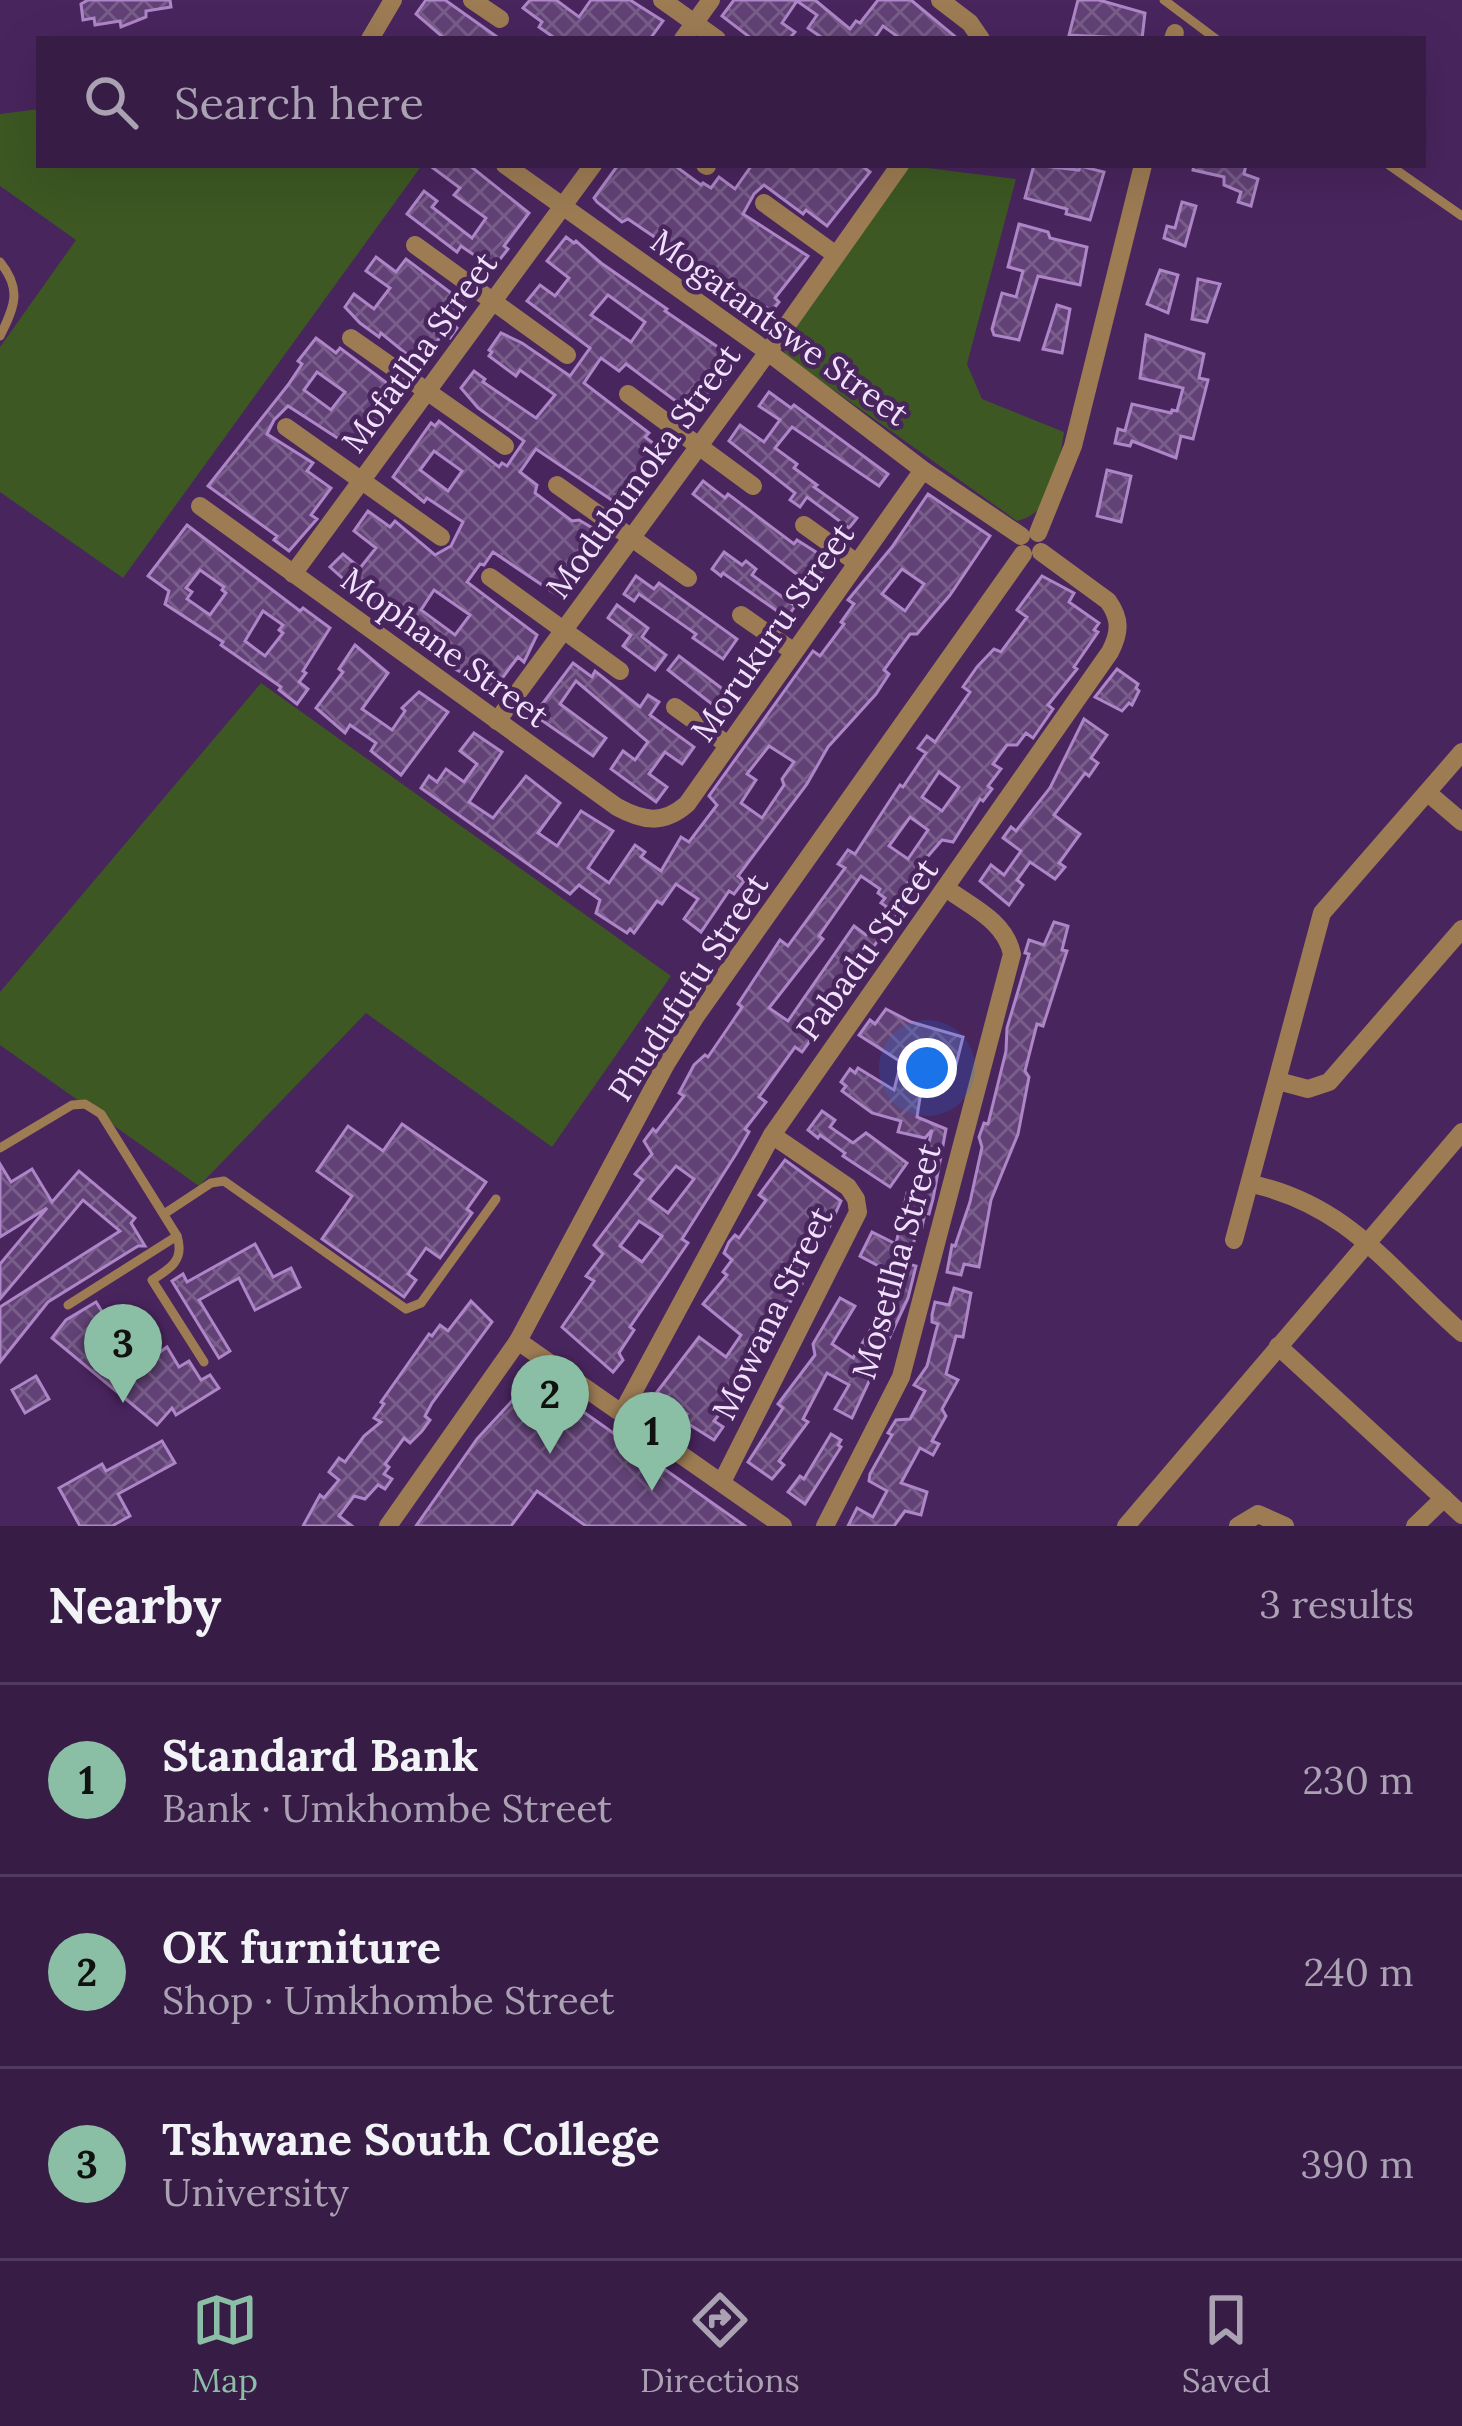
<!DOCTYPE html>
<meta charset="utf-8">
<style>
body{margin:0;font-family:Lora,serif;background:#3e254d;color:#f1f3f6}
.you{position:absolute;left:927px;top:1068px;width:42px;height:42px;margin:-30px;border:9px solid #fff;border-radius:50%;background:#1a73e8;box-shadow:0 0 0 18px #1a73e833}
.badge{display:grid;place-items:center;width:78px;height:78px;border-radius:50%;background:#8abfa5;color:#111;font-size:39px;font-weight:700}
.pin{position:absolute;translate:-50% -99px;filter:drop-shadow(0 3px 6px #0008)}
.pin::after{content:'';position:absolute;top:63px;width:42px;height:36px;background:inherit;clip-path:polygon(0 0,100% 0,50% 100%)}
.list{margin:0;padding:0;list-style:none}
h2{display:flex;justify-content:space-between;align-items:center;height:156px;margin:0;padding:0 48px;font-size:51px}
h2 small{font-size:39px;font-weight:400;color:#aaa1b3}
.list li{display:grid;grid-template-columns:78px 1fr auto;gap:36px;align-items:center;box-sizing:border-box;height:192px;padding:0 48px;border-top:3px solid #513a5f}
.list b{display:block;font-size:45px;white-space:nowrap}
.list p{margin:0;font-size:39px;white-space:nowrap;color:#aaa1b3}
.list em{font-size:39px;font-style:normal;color:#aaa1b3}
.icon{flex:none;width:66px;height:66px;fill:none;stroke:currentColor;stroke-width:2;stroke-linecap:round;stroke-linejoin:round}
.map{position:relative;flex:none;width:1462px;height:1526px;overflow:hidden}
.search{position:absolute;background:#371c46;box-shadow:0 12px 48px #0002;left:36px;right:36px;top:36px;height:132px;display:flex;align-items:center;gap:30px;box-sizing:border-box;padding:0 42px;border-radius:0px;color:#aaa1b3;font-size:45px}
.sheet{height:732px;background:#371c46}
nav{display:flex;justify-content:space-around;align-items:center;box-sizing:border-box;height:168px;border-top:3px solid #513a5f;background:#371c46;font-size:33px;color:#aaa1b3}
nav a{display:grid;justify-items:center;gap:6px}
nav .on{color:#8abfa5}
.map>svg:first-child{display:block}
</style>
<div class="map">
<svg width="1462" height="1526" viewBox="0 0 1462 1526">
<defs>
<pattern id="building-cross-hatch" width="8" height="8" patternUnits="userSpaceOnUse" patternTransform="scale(3)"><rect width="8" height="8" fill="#624276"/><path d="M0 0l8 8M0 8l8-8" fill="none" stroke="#795d8a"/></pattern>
</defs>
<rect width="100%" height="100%" fill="#49255e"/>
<g fill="#3d5823">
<polygon points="39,109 39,165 422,165 123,578 0,492 0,347 76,240 0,186 0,114"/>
<path d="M903 165 1016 179 967 364 982 399 1064 432C1058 466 1057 511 1017 521L786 356 782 346Z"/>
<polygon points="261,683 671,976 552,1147 366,1013 199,1186 0,1045 0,992"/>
</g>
<g fill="url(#building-cross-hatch)" stroke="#ae86c8" stroke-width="3" fill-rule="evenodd">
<polygon points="88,0 170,0 171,7 146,11 146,17 121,27 120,21 95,25 94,18 83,20 81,4"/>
<polygon points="426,0 445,0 500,39 445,39 416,14"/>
<polygon points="530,0 556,0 579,17 591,0 630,0 663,21 650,39 556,39 539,27 542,22 523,8"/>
<polygon points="734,0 815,0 850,29 856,21 860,23 878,0 911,0 958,39 901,39 883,26 874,39 824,39 808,28 817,15 797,1 782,23 795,32 789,39 752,39 722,16"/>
<polygon points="1078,0 1099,0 1145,13 1142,39 1069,35"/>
<polygon points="429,165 469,165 529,213 504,246 508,249 493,268 461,246 457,252 407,214 424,191 437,201 432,207 472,238 486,218 454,195 460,188"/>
<polygon points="618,165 674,165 701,185 703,183 711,188 719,177 735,189 752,165 861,165 870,172 827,226 806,210 803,214 764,185 754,194 743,214 808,256 775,298 779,302 771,312 767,308 760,318 749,310 752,306 719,281 717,284 700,271 691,274 678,264 682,258 653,236 628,219 622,222 597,202 594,198"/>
<polygon points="1034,165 1079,170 1080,166 1104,172 1090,220 1066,214 1067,209 1025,198"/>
<polygon points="1194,165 1246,165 1244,174 1258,179 1251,206 1238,202 1241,192 1224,185 1224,177 1193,170"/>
<polygon points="1182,202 1196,206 1185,246 1164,238 1167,226 1175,228"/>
<polygon points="1019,224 1048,232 1050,238 1087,247 1080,285 1038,276 1019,340 994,335 992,329 1002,293 1016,297 1023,271 1008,267"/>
<path d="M566 237 574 243 576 241 601 263 667 309 665 311 734 358 730 362 734 365 722 385 715 384 693 414 626 364 619 371 601 358 584 383 649 433 645 437 669 455 625 509 536 449 520 472 537 485 535 493 572 521 579 520 606 536 560 597 493 552 484 565 480 564 467 582 537 635 524 662 518 657 494 689 455 669 460 663 357 591 330 567 343 554 360 568 376 548 354 531 368 511 390 527 395 521 435 555 451 546 463 522 427 498 424 502 393 477 431 423 435 426 439 421 499 467 502 463 507 466 524 441 478 408 461 388 474 371 485 379 483 382 536 418 555 395 520 370 516 376 489 356 492 352 489 350 501 333 522 343 570 376 590 348 527 301 540 285 555 296 569 278 547 261ZM608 295 645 322 631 342 591 315ZM434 451 462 471 448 491 420 470ZM434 590 470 615 455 635 421 610Z"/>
<polygon points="376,257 396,272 406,259 463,302 452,324 457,328 450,338 443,333 420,365 381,333 379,337 360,323 345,307 354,294 374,309 390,288 366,271"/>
<polygon points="1160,270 1178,275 1168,313 1147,304"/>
<polygon points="1198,279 1220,284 1207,322 1192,319"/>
<polygon points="1057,305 1070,309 1062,353 1043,349"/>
<polygon points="1146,335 1204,354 1199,378 1208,380 1193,439 1181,436 1176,458 1132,441 1130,446 1115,443 1118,429 1125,431 1132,404 1171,413 1172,410 1177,411 1183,388 1140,378"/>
<path d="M316 338 336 353 340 348 399 392 388 408 392 411 384 422 378 418 356 450 288 406 274 420 267 434 313 463 307 471 331 488 311 515 317 519 289 551 274 540 277 536 208 486 288 385 302 364 298 361ZM317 372 345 392 331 410 304 390Z"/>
<polygon points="769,392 791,408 794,405 888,474 879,486 792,427 775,448 797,464 794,468 817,485 814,487 857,518 849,528 807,497 800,507 790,500 795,493 729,441 740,425 764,442 780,420 759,406"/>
<polygon points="1107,470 1131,476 1121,522 1097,516"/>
<polygon points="703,481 725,498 728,494 794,544 797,540 830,561 812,586 693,494"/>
<path d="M928 494 990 536 950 595 917 634H910L884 670 889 674 876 694 828 747 807 784 738 876 744 881 734 894 729 891 701 932 684 919 698 899 676 884 662 904 657 901 634 933 630 929 627 933 596 913 600 900 579 885 570 894 421 788 429 776 437 782 446 769 464 782 477 764 460 751 474 733 502 752 469 802 493 818 526 776 560 803 538 833 557 846 581 811 613 831 588 868 609 883 635 845 645 852 641 857 661 871 681 837 689 842 717 805 709 796 813 651 820 656 844 624 841 622 854 604 848 600 892 547ZM902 569 924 584 905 611 882 594ZM769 746 794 762 782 779 784 785 762 818 741 803 756 780 747 774Z"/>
<path d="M187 525 300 611 303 608 330 628 303 671 306 673 299 682 308 689 297 704 279 690 281 687 221 645 223 642 165 604 169 591 148 576ZM200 570 224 587 222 590 226 593 210 615 187 599 192 592 186 588ZM263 611 283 625 279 630 283 633 265 656 245 641Z"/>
<polygon points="724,552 742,565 746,561 756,569 752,575 795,606 787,618 723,573 721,576 712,569"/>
<polygon points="636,576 654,589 659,583 737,639 723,659 693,638 696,634 639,594 634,601 624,594"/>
<path d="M1042 576 1074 593 1069 602 1099 623 1094 630 1098 632 1074 667 1077 669 1048 705 1053 709 1033 738 1026 733 1017 745H1007L993 764 1001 769 988 786 992 789 983 801 980 799 953 842 942 840 929 855 903 890 910 895 894 919 845 985 850 988 843 997 831 994 807 1028 813 1037 802 1052 795 1047 759 1097 766 1102 745 1129 749 1132 736 1154 682 1239 688 1243 630 1327 634 1330 619 1353 623 1360 613 1372 562 1327 594 1281 586 1276 603 1254 594 1245 643 1180 635 1174 652 1154 644 1141 653 1129 656 1132 684 1096 679 1093 694 1065 705 1055 708 1057 732 1022 742 1007 738 1004 780 940 788 946 845 868 838 864 848 850 855 854 900 785 903 787 926 753 918 748 927 736 935 742 970 692 963 687 977 667 994 649 1001 652 1027 617 1017 610ZM939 772 959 787 942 811 922 797ZM910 817 928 830 908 859 889 846ZM861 876 880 889 878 893 885 898 881 903 887 907 866 935 854 926 788 1021 769 1008 823 939 819 936ZM676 1166 694 1179 668 1213 649 1199ZM639 1221 662 1236 642 1262 620 1246Z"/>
<polygon points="617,605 648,628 642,637 666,655 655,670 623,646 631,635 608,618"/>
<polygon points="355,645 388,673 362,709 392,730 405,711 402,708 419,692 448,712 401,775 371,751 376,743 350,725 345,733 316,708 343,672 339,669"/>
<polygon points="679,656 732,696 721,711 668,670"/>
<polygon points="573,663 592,677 595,671 640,707 648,695 659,702 650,715 694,747 682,764 665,752 649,774 667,787 656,802 611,769 623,751 635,760 648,742 576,681 560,704 606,738 593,756 534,715"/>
<polygon points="1117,669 1138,684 1136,688 1139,691 1132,705 1129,703 1122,711 1095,697"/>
<polygon points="1084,719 1107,735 1091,758 1098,763 1089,776 1085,773 1054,815 1080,834 1059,863 1065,867 1055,879 1030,862 1017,880 1023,885 1009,905 980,881 991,865 1004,875 1021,851 1003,838 1011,827 1016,831 1050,788"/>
<polygon points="1054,922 1068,926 1062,950 1067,951 1043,1026 1037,1024 1025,1071 1029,1077 1018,1134 991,1200 979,1267 964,1264 961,1275 947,1272 952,1245 955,1246 970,1202 982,1147 979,1137 984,1123 988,1124 1006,1051 1007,1028 1029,954 1025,953 1029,940 1044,945"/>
<polygon points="886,1009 911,1022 963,1037 956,1065 920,1058 913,1087 921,1091 917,1117 946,1129 933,1199 929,1214 925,1213 922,1227 918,1226 908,1264 916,1266 908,1298 852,1418 835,1409 849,1385 827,1373 803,1419 808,1422 779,1461 784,1465 772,1479 748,1462 783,1408 778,1404 815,1355 813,1344 840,1298 855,1306 832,1344 853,1358 894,1292 887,1290 890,1277 885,1276 886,1270 860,1256 872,1232 896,1244 907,1193 916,1195 932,1130 925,1138 898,1132 901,1121 872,1113 842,1091 846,1086 841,1082 850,1069 855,1073 858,1068 894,1090 901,1062 859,1035 870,1020 875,1024"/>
<polygon points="822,1111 835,1120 830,1127 853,1143 866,1133 907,1163 890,1187 843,1156 845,1153 820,1135 818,1138 808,1130"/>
<polygon points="402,1124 486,1182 467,1209 472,1213 440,1258 426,1248 408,1274 416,1280 404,1297 322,1239 352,1196 317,1171 348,1126 383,1151"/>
<polygon points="785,1160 841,1201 827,1232 795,1279 802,1284 769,1334 775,1338 734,1390 740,1395 733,1405 729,1402 714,1421 723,1427 714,1440 682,1420 687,1414 657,1392 699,1337 726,1357 741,1335 703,1304 727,1275 723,1272 732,1260 724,1253 729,1242 735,1235 739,1238 766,1200 759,1195"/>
<polygon points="0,1164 11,1182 32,1169 52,1202 79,1171 135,1218 131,1223 145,1246 138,1246 48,1302 0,1362 0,1307 120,1231 83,1200 0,1299 0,1264 47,1208 0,1237"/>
<polygon points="255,1244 273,1277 291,1268 300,1287 255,1310 239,1278 199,1300 230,1351 219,1358 172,1281 183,1274 187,1282"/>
<polygon points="954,1288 971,1293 963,1337 956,1336 946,1374 958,1380 942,1409 946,1416 932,1441 939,1444 933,1455 920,1448 901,1483 927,1492 921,1515 905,1511 894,1526 848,1526 857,1508 873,1517 887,1491 869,1481 870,1474 892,1435 888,1433 896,1420 910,1419 925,1391 914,1385 927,1366 936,1331 938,1324 932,1322 932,1315 935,1302 949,1305"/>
<polygon points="471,1301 492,1322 432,1403 425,1416 430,1420 422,1431 410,1443 404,1438 385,1464 389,1467 384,1474 392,1479 385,1489 378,1485 365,1499 354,1496 339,1516 352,1526 303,1526 320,1495 324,1498 339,1480 329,1472 339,1458 345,1462 364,1436 381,1422 374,1418 384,1404 381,1402 429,1334 432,1336 440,1325 448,1331"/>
<polygon points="96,1302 108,1321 114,1317 118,1324 131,1316 143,1336 148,1332 160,1352 167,1347 179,1367 189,1361 201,1380 210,1375 219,1388 176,1415 172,1408 157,1425 52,1338 66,1320"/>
<polygon points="36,1376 49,1399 25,1413 12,1390"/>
<polygon points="534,1377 745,1526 586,1526 537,1491 511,1526 416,1526 477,1439"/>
<polygon points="831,1434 841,1440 838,1445 841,1447 805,1504 788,1492 800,1476 804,1479"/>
<polygon points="162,1441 175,1463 118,1494 130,1516 112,1526 80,1526 59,1488 102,1464 106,1471"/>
</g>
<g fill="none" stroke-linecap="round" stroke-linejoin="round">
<g stroke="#9d7c54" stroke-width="9">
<polyline points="1164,0 1216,39"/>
<polyline points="1389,165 1462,216"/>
<path d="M0 262C22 289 15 306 0 336"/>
<path d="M0 1148 72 1105 85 1104 101 1114 177 1236C185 1260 170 1269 152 1280L204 1362"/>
<polyline points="164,1214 211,1183 224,1181 406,1309 421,1303 496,1199"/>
<polyline points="68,1305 177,1236"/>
</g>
<g stroke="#9d7c54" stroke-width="18">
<polyline points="472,0 500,19"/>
<polyline points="662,0 717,39"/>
<polyline points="940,0 970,23 981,39"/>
<polyline points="370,39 393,0"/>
<polyline points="683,39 711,0"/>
<polyline points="1173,39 1175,33"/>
<polyline points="505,165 768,352 923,470 1021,536"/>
<polyline points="705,165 707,166"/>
<polyline points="764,203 836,255"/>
<polyline points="415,245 567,355"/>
<polyline points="351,338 505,446"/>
<polyline points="628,394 753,486"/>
<polyline points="286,427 441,537"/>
<polyline points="557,485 688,578"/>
<path d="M200 506 617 807C643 821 663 825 687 804L923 470"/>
<polyline points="804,525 857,563"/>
<polyline points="1038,533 1073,446 1143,165"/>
<polyline points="293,574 593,165"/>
<polyline points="490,577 620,671"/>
<polyline points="741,615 794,652"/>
<polyline points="675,707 728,745"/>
<polyline points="497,721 768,352 900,165"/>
<polyline points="1428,793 1462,822"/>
<polyline points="1278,1081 1308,1089 1329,1082 1462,929"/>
<path d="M1252 1184C1350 1206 1390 1270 1462 1333"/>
<polyline points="1234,1240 1322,913 1462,752"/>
<polyline points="518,1341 783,1526"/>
<polyline points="1278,1346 1462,1515"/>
<path d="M622 1413 772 1135 1110 652C1120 633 1121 619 1108 601L1041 552"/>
<polyline points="722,1482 858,1212 856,1199 848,1187 772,1135"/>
<polyline points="388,1526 518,1341 666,1064 696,1016 1023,554"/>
<path d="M825 1526 901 1377 1012 954C1005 921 972 907 947 889"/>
<polyline points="1126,1526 1462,1132"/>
<polyline points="1238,1526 1258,1514 1285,1526"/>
<polyline points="1415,1526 1444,1498"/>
</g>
</g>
<g text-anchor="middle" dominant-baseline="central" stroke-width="9" stroke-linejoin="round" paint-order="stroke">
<g font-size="33" fill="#f0e0fc" stroke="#49255e">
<text transform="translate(780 327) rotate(36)">Mogatantswe Street</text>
<text transform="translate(419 352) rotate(-54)">Mofatlha Street</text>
<text transform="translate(643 471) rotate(-54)">Modubunoka Street</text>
<text transform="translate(772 632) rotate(-55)">Morukuru Street</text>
<text transform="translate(445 647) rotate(36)">Mophane Street</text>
<text transform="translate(867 949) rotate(-54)">Pabadu Street</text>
<text transform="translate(688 987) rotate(-57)">Phudufufu Street</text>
<text transform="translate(896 1261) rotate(-74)">Mosetlha Street</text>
<text transform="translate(772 1313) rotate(-64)">Mowana Street</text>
</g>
</g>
</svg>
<div class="you"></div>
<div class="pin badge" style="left:652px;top:1491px">1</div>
<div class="pin badge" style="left:550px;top:1454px">2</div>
<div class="pin badge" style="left:123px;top:1403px">3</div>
<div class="search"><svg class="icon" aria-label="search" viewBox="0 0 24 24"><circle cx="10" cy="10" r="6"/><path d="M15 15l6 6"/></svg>Search here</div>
</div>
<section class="sheet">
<h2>Nearby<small>3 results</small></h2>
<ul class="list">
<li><span class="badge">1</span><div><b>Standard Bank</b><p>Bank · Umkhombe Street</p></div><em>230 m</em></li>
<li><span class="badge">2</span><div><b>OK furniture</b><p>Shop · Umkhombe Street</p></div><em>240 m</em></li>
<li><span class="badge">3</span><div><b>Tshwane South College</b><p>University</p></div><em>390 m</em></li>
</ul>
</section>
<nav>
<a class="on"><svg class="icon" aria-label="map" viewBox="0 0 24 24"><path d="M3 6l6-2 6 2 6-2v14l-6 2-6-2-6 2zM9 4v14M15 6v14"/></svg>Map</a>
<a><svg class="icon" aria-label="directions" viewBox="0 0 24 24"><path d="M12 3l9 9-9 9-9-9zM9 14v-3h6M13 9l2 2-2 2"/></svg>Directions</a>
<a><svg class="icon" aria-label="saved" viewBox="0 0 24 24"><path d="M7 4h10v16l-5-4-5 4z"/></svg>Saved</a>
</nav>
